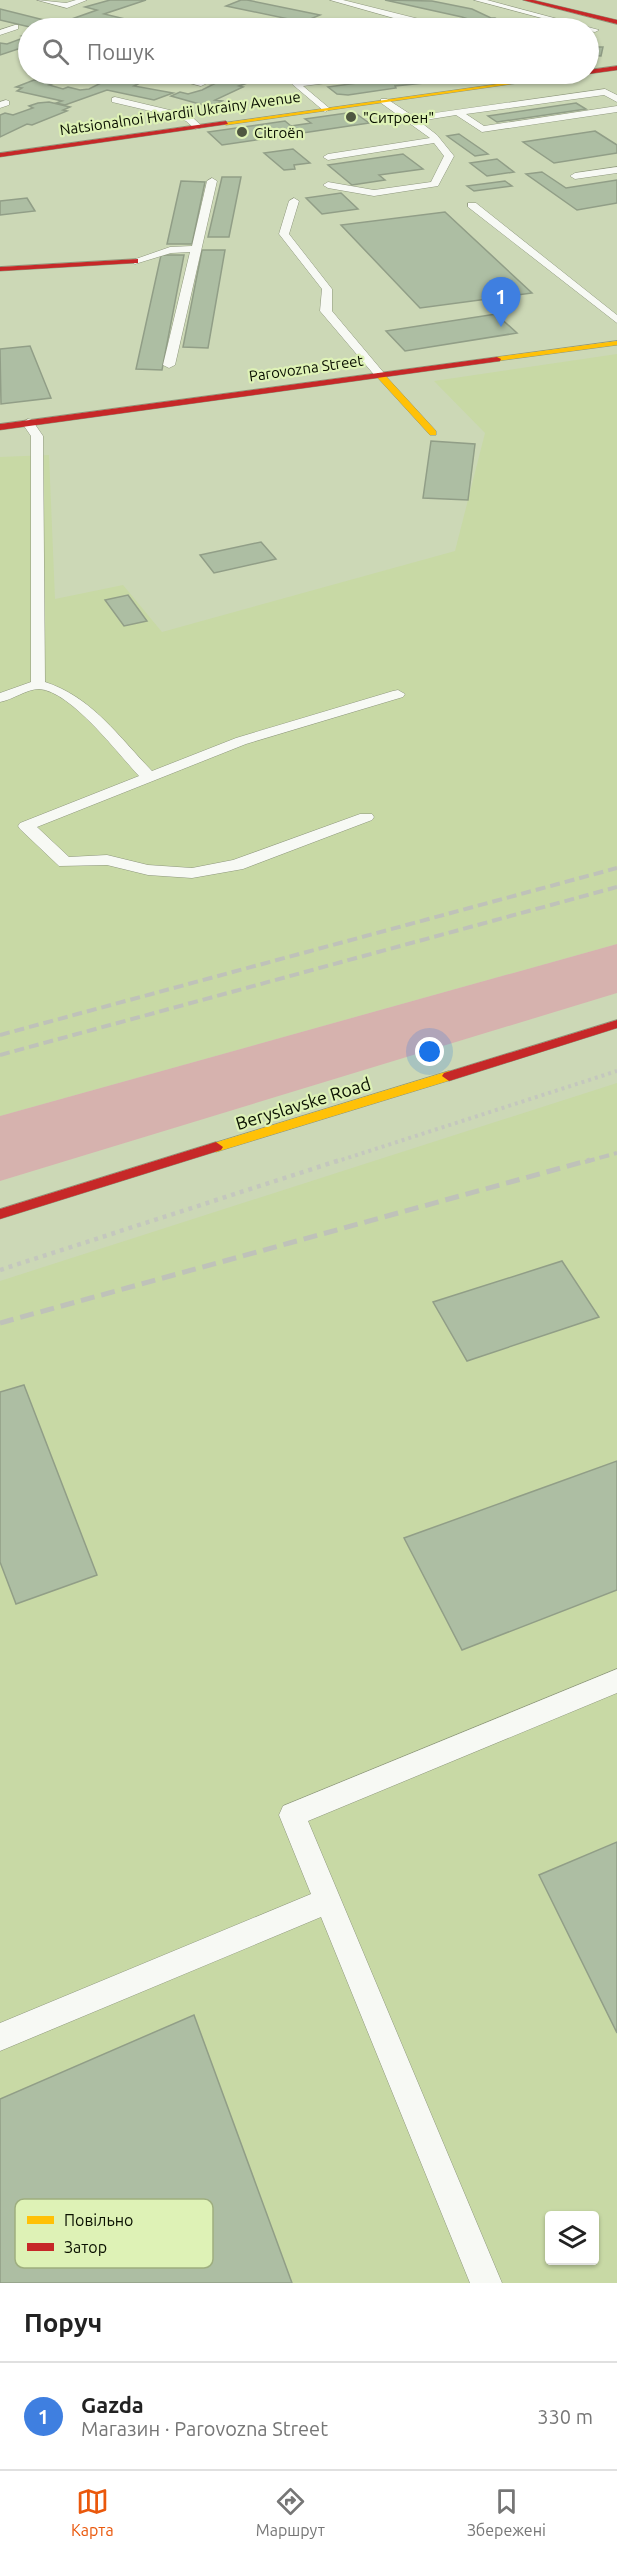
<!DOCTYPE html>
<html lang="uk">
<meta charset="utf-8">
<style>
body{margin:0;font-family:Ubuntu,sans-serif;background:#f2f2f2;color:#222}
.controls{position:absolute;right:18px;bottom:18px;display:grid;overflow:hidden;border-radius:6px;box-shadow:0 2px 4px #0004}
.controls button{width:54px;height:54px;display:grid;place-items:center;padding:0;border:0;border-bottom:2px solid #e0e0e0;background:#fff;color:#222;font:30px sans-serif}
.you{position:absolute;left:430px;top:1052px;width:21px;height:21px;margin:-15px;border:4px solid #fff;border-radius:50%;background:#1a73e8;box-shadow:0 0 0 9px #1a73e833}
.badge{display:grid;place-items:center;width:39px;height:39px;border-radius:50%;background:#ea580c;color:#fff;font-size:20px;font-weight:700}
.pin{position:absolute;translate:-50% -50px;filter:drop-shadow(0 2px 3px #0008)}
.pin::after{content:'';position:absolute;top:32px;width:21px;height:18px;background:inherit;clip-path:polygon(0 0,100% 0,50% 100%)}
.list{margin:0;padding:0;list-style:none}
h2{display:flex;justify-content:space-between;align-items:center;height:78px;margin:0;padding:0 24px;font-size:26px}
h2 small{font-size:20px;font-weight:400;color:#767676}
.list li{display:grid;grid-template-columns:39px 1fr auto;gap:18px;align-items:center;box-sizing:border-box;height:108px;padding:0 24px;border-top:2px solid #e0e0e0}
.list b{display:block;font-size:22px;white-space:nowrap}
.list p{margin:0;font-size:20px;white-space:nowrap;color:#767676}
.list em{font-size:20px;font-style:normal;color:#767676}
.icon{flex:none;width:33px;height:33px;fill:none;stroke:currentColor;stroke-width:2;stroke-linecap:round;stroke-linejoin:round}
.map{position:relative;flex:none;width:617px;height:2283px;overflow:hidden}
.search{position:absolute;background:#fff;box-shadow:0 2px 4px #0004;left:18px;right:18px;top:18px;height:66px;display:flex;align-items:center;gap:15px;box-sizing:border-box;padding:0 21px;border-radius:33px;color:#767676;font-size:22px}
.sheet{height:186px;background:#fff}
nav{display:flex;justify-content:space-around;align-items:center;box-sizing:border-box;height:84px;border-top:2px solid #e0e0e0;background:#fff;font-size:16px;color:#767676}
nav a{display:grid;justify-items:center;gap:3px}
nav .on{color:#ea580c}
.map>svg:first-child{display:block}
</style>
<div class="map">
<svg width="617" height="2283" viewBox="0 0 617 2283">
<rect width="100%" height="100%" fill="#ccd8b6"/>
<g fill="#c8d9a5" fill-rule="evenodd">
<polygon points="617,354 617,944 0,1116 0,457 49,455 55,599 123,585 162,632 455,551 485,433 434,381"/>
<path d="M617 1083V2283H0V1281ZM550 2216H594V2260H550Z"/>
</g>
<polygon fill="#d6b2ae" points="617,944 617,993 0,1181 0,1116"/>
<g fill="#adbea3" stroke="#919e87" stroke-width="1.5">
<polygon points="110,0 146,0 104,14 146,24 159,23 181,28 112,28 114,27 98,23 66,21 97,10 85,7"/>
<polygon points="241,0 247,0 320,15 303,22 226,6"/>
<polygon points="385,0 432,1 472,9 491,18 495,18 511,27 479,28 470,22 462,20 468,19 462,17"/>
<polygon points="0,9 44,20 58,22 64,20 77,23 64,28 34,28 0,20"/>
<polygon points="28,34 28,48 21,48 0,55 0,43 7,44 26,37 22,36"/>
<polygon points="588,47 603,47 601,56 588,55"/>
<polygon points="229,74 273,74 239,86 243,87 215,100 222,101 210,107 171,96 180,92 188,94 202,90 214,84 206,83 213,79 220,81 227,78 222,77"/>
<polygon points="423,74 472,74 452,79 454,80 395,86 396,88 348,95 337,94 328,87"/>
<polygon points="124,77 133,79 128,82 138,84 134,86 173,93 154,100 107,90 65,105 56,103 62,101 17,91 22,88 16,87 34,80 54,83 49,85 63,89 68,87 80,90 89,89 109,79 114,81"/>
<polygon points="49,102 70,107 63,110 67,111 32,125 27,124 0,137 0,115 5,113 13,115 33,108 29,106 38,103"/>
<polygon points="576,103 586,109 497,122 488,116"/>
<polygon points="354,112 369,123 222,145 208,132 285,121 291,126 311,123 305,119"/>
<polygon points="595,131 617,145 617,153 554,163 523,142"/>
<polygon points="459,134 488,154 475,156 447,136"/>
<polygon points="293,149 310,163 294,165 295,169 284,170 264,153"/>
<polygon points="403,154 423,169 379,175 385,180 352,185 328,165"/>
<polygon points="497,159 514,172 487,176 470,163"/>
<polygon points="542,172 566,188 617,180 617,203 577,210 526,174"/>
<polygon points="222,177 241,177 229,237 208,237"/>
<polygon points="181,181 205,182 192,244 167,244"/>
<polygon points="505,181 512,186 474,191 467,186"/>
<polygon points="341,193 358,209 322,214 306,198"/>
<polygon points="27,198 35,211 0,215 0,201"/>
<polygon points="445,212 532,293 420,308 341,225"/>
<polygon points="202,250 225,250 208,348 183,347"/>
<polygon points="161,255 184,255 162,370 136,369"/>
<polygon points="496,314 517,333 405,351 386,331"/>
<polygon points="30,346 51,398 1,404 0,349"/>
<polygon points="431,441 475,444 468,500 423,498"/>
<polygon points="261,542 276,559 214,573 200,555"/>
<polygon points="128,595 147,621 124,626 105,600"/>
<polygon points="562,1261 599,1317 467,1361 433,1302"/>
<polygon points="24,1385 97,1575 16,1604 0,1562 0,1392"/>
<polygon points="617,1461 617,1590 462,1650 404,1538"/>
<polygon points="617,1842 617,2033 539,1875"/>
<polygon points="194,2015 292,2283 0,2283 0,2099"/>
</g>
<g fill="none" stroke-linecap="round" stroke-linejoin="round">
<g stroke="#8e977d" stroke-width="1">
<g id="lane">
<polygon points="37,0 66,3 76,0 87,0 67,8"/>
<polygon points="330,0 343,0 431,22 437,28 429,28"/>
<polygon points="474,0 487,0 599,30 595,32 588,31 588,28 579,28"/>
<polygon points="82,23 106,28 79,27 79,23"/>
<polygon points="15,25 18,25 18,29 0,35 0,30"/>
<polygon points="93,74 104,74 85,83 78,81"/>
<path d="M155 74C170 72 183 79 198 80 208 80 216 73 226 74L201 86Z"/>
<polygon points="358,74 379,74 375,77 303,86 328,107 330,109 325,112 292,84 296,81"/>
<polygon points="605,89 617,95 617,102 604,95 466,114 484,126 617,106 617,112 482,132 456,115 419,121 437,135 454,156 438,186 374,196 328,188 323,185 328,182 374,190 431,182 444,156 434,143 328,160 323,157 328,154 430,138 381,103 381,99 387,99 413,116"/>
<polygon points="115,97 182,113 192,117 203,127 195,129 186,121 176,117 112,102 112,98"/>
<polygon points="6,100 9,101 9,105 0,108 0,102"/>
<polygon points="617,167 617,173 575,179 570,176 575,173"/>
<polygon points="212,178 217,181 175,365 169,368 163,365 190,252 171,253 135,264 130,261 170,247 192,246 207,181"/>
<polygon points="294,198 299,201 289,234 332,289 332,311 384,373 384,377 376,377 320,311 322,289 279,234 289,201"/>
<polygon points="468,203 476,203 617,315 617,323 468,207"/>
<path d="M28 419 32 420 43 436 45 682C92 697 119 737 152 771L236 738 393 691 398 690 405 694 403 697 246 744 37 827 69 857 107 855 148 865 192 868 233 860 360 814H372L374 817 372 820 243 869 192 878 148 875 107 865 59 866 20 829 18 826 20 823 139 776C118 754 71 691 39 689 27 689 12 700 0 702V693L31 682V436L22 423Z"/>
<polygon points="617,1669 617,1693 308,1821 502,2283 470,2283 321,1917 0,2051 0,2023 311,1894 279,1815 283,1806"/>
</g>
</g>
<g stroke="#8e977d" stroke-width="1">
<g id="slow">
<polygon points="569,74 581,74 226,125 223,123"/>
<polygon points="617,341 617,345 497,361 493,359 497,357"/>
<polygon points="377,373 383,373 436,431 436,435 430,435 377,377"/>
<polygon points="449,1071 454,1073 456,1076 454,1079 216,1152 209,1147 211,1144"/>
</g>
</g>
<g stroke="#8e977d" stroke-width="1">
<g id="jam">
<polygon points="523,0 533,0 617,20 617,24"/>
<polygon points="617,66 617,70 588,74 587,74 588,70"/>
<polygon points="226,121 228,124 0,157 0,153"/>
<polygon points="138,259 138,263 135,263 0,271 0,267"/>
<polygon points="497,357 501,359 500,361 0,430 0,424"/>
<polygon points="617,1020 617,1028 449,1081 442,1076 444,1073"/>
<polygon points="216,1142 223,1147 221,1150 0,1219 0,1209"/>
</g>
</g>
<polyline stroke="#c4c7be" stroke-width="4" stroke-dasharray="3 4" stroke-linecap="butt" points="335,1162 617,1071"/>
<polyline stroke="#c4c7be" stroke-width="4.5" stroke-dasharray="4 5" stroke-linecap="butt" points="0,1270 340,1160"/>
<use href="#lane" fill="#f7f9f4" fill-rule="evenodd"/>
<use href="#slow" fill="#ffc107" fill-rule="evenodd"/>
<use href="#jam" fill="#c62828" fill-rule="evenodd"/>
<g stroke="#bfc2b9" stroke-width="4" stroke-dasharray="10 5" stroke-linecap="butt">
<polyline points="0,1035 617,868"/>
<polyline points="0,1055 617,887"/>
<polyline points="585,1162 617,1153"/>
</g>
<polyline stroke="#bfc2b9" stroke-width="5" stroke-dasharray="14 7" stroke-linecap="butt" points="0,1323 590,1160"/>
</g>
<g fill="#4e5640" stroke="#def2b6" stroke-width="2">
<circle cx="351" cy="117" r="6"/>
<circle cx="242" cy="132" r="6"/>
</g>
<g text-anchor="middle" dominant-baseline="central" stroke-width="4.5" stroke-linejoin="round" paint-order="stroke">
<g font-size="15" fill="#0a1000" stroke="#def2b6">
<text transform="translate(180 113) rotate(-8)">Natsionalnoi Hvardii Ukrainy Avenue</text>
<text transform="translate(306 368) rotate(-8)">Parovozna Street</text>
</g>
<g font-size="15" fill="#0a1000" stroke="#def2b6" text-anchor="start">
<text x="363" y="117">"Ситроен"</text>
<text x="254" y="132">Citroën</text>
</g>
<g font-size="18" fill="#0a1000" stroke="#def2b6">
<text transform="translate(303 1103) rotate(-17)">Beryslavske Road</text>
</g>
</g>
<rect x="15" y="2199" width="198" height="69" rx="9" fill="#def2b6" stroke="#9eae7f" stroke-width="1.5"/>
<rect x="27" y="2216" width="27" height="8" fill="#ffc107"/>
<rect x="27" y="2243" width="27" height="8" fill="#c62828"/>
<g font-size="16" fill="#0a1000">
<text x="64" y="2226">Повільно</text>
<text x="64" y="2253">Затор</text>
</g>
</svg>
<div class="controls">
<button><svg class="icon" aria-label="layers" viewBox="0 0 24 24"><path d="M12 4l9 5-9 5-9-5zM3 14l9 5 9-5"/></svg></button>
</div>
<div class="you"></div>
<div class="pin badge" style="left:501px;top:327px;background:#3f7fe0">1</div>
<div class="search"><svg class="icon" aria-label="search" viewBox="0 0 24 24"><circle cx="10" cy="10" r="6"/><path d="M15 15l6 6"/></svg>Пошук</div>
</div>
<section class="sheet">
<h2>Поруч<small></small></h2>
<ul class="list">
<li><span class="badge" style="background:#3f7fe0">1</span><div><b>Gazda</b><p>Магазин · Parovozna Street</p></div><em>330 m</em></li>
</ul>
</section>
<nav>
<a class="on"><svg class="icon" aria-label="map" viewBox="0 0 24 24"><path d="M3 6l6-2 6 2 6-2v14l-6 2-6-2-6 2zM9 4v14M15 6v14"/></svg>Карта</a>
<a><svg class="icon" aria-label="directions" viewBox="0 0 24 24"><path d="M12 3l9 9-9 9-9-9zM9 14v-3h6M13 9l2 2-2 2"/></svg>Маршрут</a>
<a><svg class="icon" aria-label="saved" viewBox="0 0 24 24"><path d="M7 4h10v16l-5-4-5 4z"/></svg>Збережені</a>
</nav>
